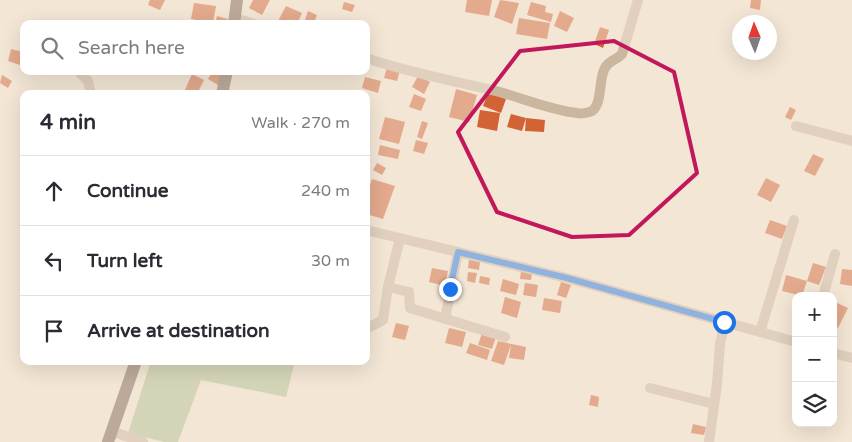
<!DOCTYPE html>
<meta charset="utf-8">
<style>
body{margin:0;font-family:"Varela Round",sans-serif;background:#f2f2f3;color:#2b2b33}
.controls{position:absolute;right:15px;bottom:15px;display:grid;overflow:hidden;border-radius:10px;box-shadow:0 5px 20px #0002}
.controls button{width:45px;height:45px;display:grid;place-items:center;padding:0;border:0;border-bottom:1px solid #e1e1e2;background:#fff;color:#2b2b33;font:25px sans-serif}
.compass{position:absolute;left:732px;top:15px;width:45px;height:45px;border-radius:50%;background:#fff;box-shadow:0 5px 20px #0002;rotate:358deg}
.stop{position:absolute;width:15px;height:15px;margin:-11px;border:4px solid #1a73e8;border-radius:50%;background:#fff}
.stop.end{background:#1a73e8;border-color:#fff;box-shadow:0 1px 5px #0008}
.list{margin:0;padding:0;list-style:none}
h2{display:flex;justify-content:space-between;align-items:center;height:65px;margin:0;padding:0 20px;font-size:21px}
h2 small{font-size:16px;font-weight:400;color:#7c7c81}
.list li{display:grid;grid-template-columns:32px 1fr auto;gap:15px;align-items:center;box-sizing:border-box;height:70px;padding:0 20px;border-top:1px solid #e1e1e2}
.list b{display:block;font-size:19px;white-space:nowrap}
.list em{font-size:16px;font-style:normal;color:#7c7c81}
.icon{flex:none;width:28px;height:28px;fill:none;stroke:currentColor;stroke-width:2;stroke-linecap:round;stroke-linejoin:round}
.map{position:relative;flex:none;width:852px;height:442px;overflow:hidden}
.search{position:absolute;background:#fff;box-shadow:0 5px 20px #0002;left:20px;top:20px;width:350px;height:55px;display:flex;align-items:center;gap:12px;box-sizing:border-box;padding:0 18px;border-radius:10px;color:#7c7c81;font-size:19px}
.panel{position:absolute;background:#fff;box-shadow:0 5px 20px #0002;left:20px;top:90px;width:350px;height:275px;border-radius:10px}
.map>svg:first-child{display:block}
</style>
<div class="map">
<svg width="852" height="442" viewBox="0 0 852 442">
<rect width="100%" height="100%" fill="#f3e6d5"/>
<polygon fill="#b0c294" points="151,361 295,361 286,397 201,380 178,442 164,442 128,433"/>
<g fill="#d16335">
<polygon points="150,0 165,0 160,10 148,5"/>
<polygon points="253,0 270,0 262,15 249,8"/>
<polygon points="467,0 492,0 489,16 465,12"/>
<polygon points="500,0 519,3 512,24 494,17"/>
<polygon points="751,0 761,0 760,10 750,8"/>
<polygon points="344,2 355,5 352,12 342,9"/>
<polygon points="531,2 546,6 545,12 553,14 551,22 527,15"/>
<polygon points="194,3 216,6 213,23 191,19"/>
<polygon points="286,6 302,13 297,24 284,24 278,21"/>
<polygon points="308,11 317,15 314,23 305,20"/>
<polygon points="560,11 574,18 567,32 554,26"/>
<polygon points="217,16 228,19 227,24 215,24"/>
<polygon points="519,18 550,23 547,39 516,34"/>
<polygon points="600,27 609,30 603,48 594,44"/>
<polygon points="11,49 23,52 20,65 8,61"/>
<polygon points="387,67 400,70 397,81 384,78"/>
<polygon points="213,71 224,77 218,85 208,79"/>
<polygon points="192,74 204,80 197,94 184,92"/>
<polygon points="2,75 12,81 8,88 0,83"/>
<polygon points="418,76 430,82 424,94 412,87"/>
<polygon points="365,77 381,81 378,93 362,88"/>
<polygon points="456,89 477,95 469,122 449,117"/>
<polygon points="488,93 506,99 501,113 483,106"/>
<polygon points="414,94 426,99 421,111 409,107"/>
<polygon points="790,107 796,110 791,120 785,117"/>
<polygon points="480,110 500,113 497,131 477,127"/>
<polygon points="511,114 526,118 522,131 507,127"/>
<polygon points="385,117 405,122 399,144 379,139"/>
<polygon points="526,118 545,120 544,132 525,131"/>
<polygon points="422,121 428,123 422,139 417,137"/>
<polygon points="416,140 428,143 424,154 413,151"/>
<polygon points="380,145 400,150 398,159 378,155"/>
<polygon points="813,154 824,159 815,176 804,171"/>
<polygon points="377,163 386,168 382,175 373,170"/>
<polygon points="766,178 780,185 771,202 757,195"/>
<polygon points="372,179 395,186 383,219 366,214 366,197"/>
<polygon points="770,220 787,226 782,239 765,233"/>
<polygon points="469,260 480,262 479,270 468,268"/>
<polygon points="813,263 826,267 819,285 807,281"/>
<polygon points="432,268 448,271 445,286 429,282"/>
<polygon points="842,269 852,270 852,286 840,284"/>
<polygon points="521,270 532,272 531,280 520,279"/>
<polygon points="468,272 477,273 475,283 467,281"/>
<polygon points="786,275 807,281 802,296 782,291"/>
<polygon points="480,276 490,278 489,285 479,283"/>
<polygon points="503,279 519,284 516,295 500,291"/>
<polygon points="561,282 571,285 566,298 557,295"/>
<polygon points="525,283 538,285 536,297 523,295"/>
<polygon points="505,297 521,302 517,318 501,313"/>
<polygon points="544,298 562,301 560,313 542,310"/>
<polygon points="833,301 848,308 838,328 833,325"/>
<polygon points="396,323 409,326 405,340 392,337"/>
<polygon points="449,328 466,332 462,347 445,343"/>
<polygon points="482,333 496,337 492,349 478,345"/>
<polygon points="498,341 526,347 524,360 509,358 511,345 504,365 491,361"/>
<polygon points="470,343 490,350 487,360 466,353"/>
<polygon points="591,395 599,397 598,407 589,405"/>
<polygon points="693,424 706,427 704,435 691,433"/>
</g>
<g fill="none" stroke-linecap="round" stroke-linejoin="round">
<g stroke="#cbb6a0" stroke-width="10">
<polyline points="235,18 254,24"/>
<path d="M366 58C410 73 455 81 500 92 525 99 551 110 577 113 581 114 588 113 592 111 603 103 598 79 605 68 609 60 617 60 622 54L638 0"/>
<polyline points="78,71 88,81 91,94"/>
<polyline points="796,126 852,141"/>
<polyline points="366,230 567,278 796,342"/>
<polyline points="400,238 388,287 409,292 410,308 505,337"/>
<polyline points="823,296 835,254"/>
<polyline points="445,319 458,252"/>
<polyline points="366,329 383,320 388,287"/>
<polyline points="760,332 794,220"/>
<polyline points="833,353 852,358"/>
<polyline points="650,388 714,404"/>
<polyline points="111,431 143,442"/>
<polyline points="709,442 717,384 720,344 725,322"/>
</g>
<g stroke="#786253" stroke-width="12">
<polyline points="234,24 237,0"/>
<polyline points="222,94 227,71"/>
<polyline points="108,442 136,361"/>
</g>
</g>
<g fill="none" stroke-linecap="round" stroke-linejoin="round">
<polyline stroke="#1a73e8" stroke-width="6" points="450,289 458,252 567,278 724,322"/>
</g>
<path d="M0 0H852V442H0ZM614 41 674 72 697 173 629 235 572 237 497 212 458 132 520 51Z" fill="#f3e6d5" fill-opacity=".55" fill-rule="evenodd"/>
<path fill="none" stroke="#c2185b" stroke-width="4" stroke-linejoin="round" d="M614 41 674 72 697 173 629 235 572 237 497 212 458 132 520 51Z"/>
</svg>
<div class="controls">
<button>+</button>
<button>−</button>
<button><svg class="icon" aria-label="layers" viewBox="0 0 24 24"><path d="M12 4l9 5-9 5-9-5zM3 14l9 5 9-5"/></svg></button>
</div>
<svg class="compass" viewBox="-18 -18 36 36"><path d="M0-13l5 13h-10z" fill="#e53935"/><path d="M0 13l5-13h-10z" fill="#7c7c81"/></svg>
<div class="stop" style="left:724px;top:322px"></div>
<div class="stop end" style="left:450px;top:289px"></div>
<div class="search"><svg class="icon" aria-label="search" viewBox="0 0 24 24"><circle cx="10" cy="10" r="6"/><path d="M15 15l6 6"/></svg>Search here</div>
<section class="panel">
<h2>4 min<small>Walk · 270 m</small></h2>
<ul class="list">
<li><svg class="icon" aria-label="ahead" viewBox="0 0 24 24"><path d="M12 20V5M6 11l6-6 6 6"/></svg><div><b>Continue</b></div><em>240 m</em></li>
<li><svg class="icon" aria-label="left" viewBox="0 0 24 24"><path d="M17 20v-9H6M10 6l-5 5 5 5"/></svg><div><b>Turn left</b></div><em>30 m</em></li>
<li><svg class="icon" aria-label="arrive" viewBox="0 0 24 24"><path d="M6 21V4h12l-3 4 3 4H6"/></svg><div><b>Arrive at destination</b></div></li>
</ul>
</section>
</div>
